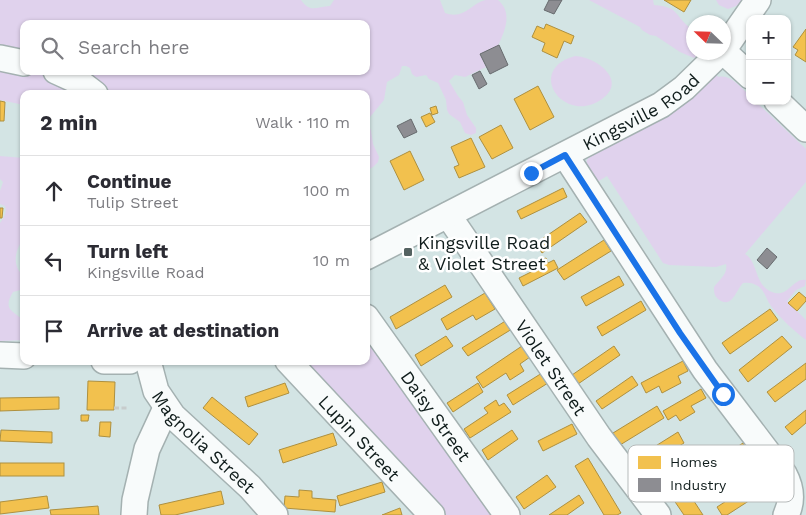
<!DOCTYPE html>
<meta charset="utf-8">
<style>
body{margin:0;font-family:"Work Sans",sans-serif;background:#f7f7f7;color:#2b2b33}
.controls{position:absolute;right:15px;top:15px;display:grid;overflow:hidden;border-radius:10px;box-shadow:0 1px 4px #0004}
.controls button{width:45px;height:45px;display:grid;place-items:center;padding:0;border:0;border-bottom:1px solid #e1e1e2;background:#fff;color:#2b2b33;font:25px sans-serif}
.compass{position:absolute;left:686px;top:15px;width:45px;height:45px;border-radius:50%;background:#fff;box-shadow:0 1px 4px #0004;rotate:293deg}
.stop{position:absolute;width:15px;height:15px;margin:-11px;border:4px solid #1a73e8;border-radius:50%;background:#fff}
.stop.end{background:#1a73e8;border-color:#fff;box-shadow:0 1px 5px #0008}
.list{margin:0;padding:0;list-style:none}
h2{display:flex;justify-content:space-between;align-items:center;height:65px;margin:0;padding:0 20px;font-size:21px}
h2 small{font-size:16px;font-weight:400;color:#7c7c81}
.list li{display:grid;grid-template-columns:32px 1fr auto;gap:15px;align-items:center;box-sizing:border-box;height:70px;padding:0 20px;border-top:1px solid #e1e1e2}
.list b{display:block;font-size:19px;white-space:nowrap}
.list p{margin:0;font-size:16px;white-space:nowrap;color:#7c7c81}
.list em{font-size:16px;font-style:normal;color:#7c7c81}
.icon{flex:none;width:28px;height:28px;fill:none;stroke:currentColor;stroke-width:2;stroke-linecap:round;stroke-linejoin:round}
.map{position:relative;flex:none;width:806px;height:515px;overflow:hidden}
.search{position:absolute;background:#fff;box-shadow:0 1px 4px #0004;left:20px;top:20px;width:350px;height:55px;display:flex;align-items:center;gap:12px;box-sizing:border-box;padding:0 18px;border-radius:10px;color:#7c7c81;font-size:19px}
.panel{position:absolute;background:#fff;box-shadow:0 1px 4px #0004;left:20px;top:90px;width:350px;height:275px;border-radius:10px}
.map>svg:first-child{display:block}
</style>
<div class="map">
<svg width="806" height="515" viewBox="0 0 806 515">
<rect width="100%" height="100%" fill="#d3e4e4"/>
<g fill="#e0d2ed" fill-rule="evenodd">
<path d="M0 0H301C310 13 316 7 330 6L334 0H440L445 13C465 20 471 3 486 0 489 0 494 0 498 0 513 13 505 30 498 46L480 54 486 67 465 77 455 75 449 81 458 96 463 102 467 115 476 128V133L471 135 465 133 460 122 449 114 447 110 446 100 438 83 429 79 426 75 416 77 412 74 410 68 406 66H402L399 75 387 82 384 100 370 117 368 122 371 131 373 144 379 157 378 162 373 167 366 171V94H24V105L0 100ZM24 24H366V71H24Z"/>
<path d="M589 0H653L654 5C681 7 674 17 693 30L694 52 699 53 694 58 680 52 656 36 650 35 642 30 640 27Z"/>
<polygon points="716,0 743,0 736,6 728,9 719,5"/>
<path d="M575 56C597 57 628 81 602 99 565 126 524 70 575 56Z"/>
<path d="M716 74 718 77C731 74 741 88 750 96V101H755L806 149V182L745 254C759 262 754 288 775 293 789 296 794 277 806 280L805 286 796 290 787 301 806 320V340C793 330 781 319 771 306 766 299 765 291 758 286 753 283 749 282 743 283 736 290 732 310 718 299 714 295 714 292 714 287 720 279 728 274 726 264L716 267 669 265 663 263 607 176 594 184C590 175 581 164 590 156L666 115Z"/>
<path d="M0 156 24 158V238C15 249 11 266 24 276V289L13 292C0 313 19 311 24 323 25 327 24 335 24 340L0 341V223C4 218 7 213 5 206L0 204V191L3 182 0 179Z"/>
<polygon points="366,333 496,515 442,515 297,361 366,361"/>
</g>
<g fill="#f2c14e" stroke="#ae903f">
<polygon points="664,0 691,0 684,12"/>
<polygon points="546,24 574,36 571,44 564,41 557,58 542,51 545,43 532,37 537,26 544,29"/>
<polygon points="806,29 806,62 795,55 798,50 793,47"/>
<polygon points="538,86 554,117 530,130 514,99"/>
<polygon points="0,101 5,102 4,121 0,121"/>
<polygon points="436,106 438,113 432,115 430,108"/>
<polygon points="430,113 435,122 426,127 421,117"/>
<polygon points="501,125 513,148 492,159 479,137"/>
<polygon points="471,138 485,167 459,178 454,167 459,165 451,147"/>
<polygon points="410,151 424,180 404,190 390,161"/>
<polygon points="563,188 567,197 521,219 517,211"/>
<polygon points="0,208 3,208 2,218 0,218"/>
<polygon points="580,213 587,222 542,253 536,243"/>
<polygon points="604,240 611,251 564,280 557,270"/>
<polygon points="546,258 548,263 554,260 558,268 523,286 519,278 541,267 538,261"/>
<polygon points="619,276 624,285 586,306 581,297"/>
<polygon points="445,285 452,297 396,329 390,317"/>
<polygon points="799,292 806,298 806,301 797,311 788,303"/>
<polygon points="485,293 495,309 476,320 473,315 447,330 441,319"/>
<polygon points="641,301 646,310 602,336 597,327"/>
<polygon points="770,309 778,320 730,354 722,343"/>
<polygon points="507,320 512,329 468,356 462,348"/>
<polygon points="446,336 453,346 421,366 415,355"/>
<polygon points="782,336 792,347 748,382 739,370"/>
<polygon points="522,346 530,357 520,364 524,371 510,380 506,373 483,388 476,377"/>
<polygon points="614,346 620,355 578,384 572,375"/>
<polygon points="683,361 688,371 678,376 681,383 662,393 659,386 646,393 641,383"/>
<polygon points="806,363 806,379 775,402 767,392"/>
<polygon points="542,373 548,383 513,405 507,395"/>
<polygon points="632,376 638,385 602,409 596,401"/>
<polygon points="88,381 115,382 114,410 87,410"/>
<polygon points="285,383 289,393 248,407 245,397"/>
<polygon points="478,383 483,392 453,412 447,403"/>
<polygon points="701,389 706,398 691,406 695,412 680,421 676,415 668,420 663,411"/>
<polygon points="59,397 59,409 0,411 0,398"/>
<polygon points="212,397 258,434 249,445 203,408"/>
<polygon points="496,400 499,406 504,403 511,412 470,438 464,429 488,413 484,408"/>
<polygon points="657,406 664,418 620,445 613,433"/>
<polygon points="806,410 806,423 792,435 785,427"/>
<polygon points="81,415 89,415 88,421 81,421"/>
<polygon points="100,422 111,422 110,437 99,436"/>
<polygon points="572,424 577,434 543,451 538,441"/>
<polygon points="1,430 52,432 52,443 0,441"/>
<polygon points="512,430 518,439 488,460 482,450"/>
<polygon points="678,432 684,443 636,473 630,462"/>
<polygon points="333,433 337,445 283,463 279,450"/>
<polygon points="743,443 750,454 703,485 696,474"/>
<polygon points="588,458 621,513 617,515 604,515 575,466"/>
<rect x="0" y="463" width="64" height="13"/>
<polygon points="768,474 775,484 727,515 722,515 717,507"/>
<polygon points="547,475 556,487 524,509 516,497"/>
<polygon points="679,478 703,515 684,515 665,487"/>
<polygon points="382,482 385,492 340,506 337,496"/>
<polygon points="299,490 312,491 312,498 336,500 335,512 284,508 285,496 299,497"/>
<polygon points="221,491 224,504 175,515 161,515 159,505"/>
<polygon points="579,495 584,503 567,515 549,515"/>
<polygon points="47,496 49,508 0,514 0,502"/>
<polygon points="98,506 99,515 51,515 50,510"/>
<polygon points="400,508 402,515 382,515"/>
</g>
<g fill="#8d8d92" stroke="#676b6e">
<polygon points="549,0 562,0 554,14 544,10"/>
<polygon points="499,45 508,65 490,74 480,54"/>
<polygon points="480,71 487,84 479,89 472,75"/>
<polygon points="411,119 417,132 404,138 397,126"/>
<polygon points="767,248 777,257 767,269 757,260"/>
</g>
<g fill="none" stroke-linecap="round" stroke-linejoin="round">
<g stroke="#a4b1b1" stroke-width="28">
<g id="minor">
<polyline points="724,49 758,0"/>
<polyline points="724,52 750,76"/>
<polyline points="0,58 24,63"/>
<polyline points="56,71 78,81 95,94"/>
<polyline points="777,101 806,129"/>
<path d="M565 155 705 370 784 474C791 487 793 501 786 515"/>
<path id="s1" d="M448 215 599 437 658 515"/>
<path id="s2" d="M366 257 661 105 684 88 721 52"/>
<path id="s3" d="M366 317 507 515"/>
<polyline points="0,355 24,356"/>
<polyline points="104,361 130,361"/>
<path id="s4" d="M148 361 156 391 173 416 250 487 275 515"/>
<path id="s5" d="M288 361 432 515"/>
<polyline points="134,515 135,500 147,449 166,408"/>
</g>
</g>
<polyline stroke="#c7cccc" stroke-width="3" stroke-dasharray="5 2.5" stroke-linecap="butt" points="114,408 127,408"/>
<use href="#minor" stroke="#f8fbfb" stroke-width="25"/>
</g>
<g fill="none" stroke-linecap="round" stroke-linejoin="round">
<polyline stroke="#1a73e8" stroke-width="6" points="531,173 565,155 680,333 723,394"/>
</g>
<rect fill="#546261" stroke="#fff" stroke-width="2" x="403" y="247" width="10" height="10" rx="2.5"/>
<g text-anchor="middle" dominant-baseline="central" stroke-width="5" stroke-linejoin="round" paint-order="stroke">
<g font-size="18" fill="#0f1c1b" stroke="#fff">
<text stroke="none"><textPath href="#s2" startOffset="311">Kingsville Road</textPath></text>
<text stroke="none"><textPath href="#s1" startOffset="184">Violet Street</textPath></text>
<text stroke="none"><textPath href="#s3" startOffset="121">Daisy Street</textPath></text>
<text stroke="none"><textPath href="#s5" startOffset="105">Lupin Street</textPath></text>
<text stroke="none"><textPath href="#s4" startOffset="101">Magnolia Street</textPath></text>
</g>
<g font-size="18" fill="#0f1c1b" stroke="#fff" text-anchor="start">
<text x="418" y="242">Kingsville Road<tspan x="418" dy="21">&amp; Violet Street</tspan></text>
</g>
</g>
<rect x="628" y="445" width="166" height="57" rx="8" fill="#fff" stroke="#b7bbbb" stroke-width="1"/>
<rect x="638" y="456" width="23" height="13" fill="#f2c14e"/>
<rect x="638" y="478" width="23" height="14" fill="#8d8d92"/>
<g font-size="14" fill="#0f1c1b">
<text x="670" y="467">Homes</text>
<text x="670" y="490">Industry</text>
</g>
</svg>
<div class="controls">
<button>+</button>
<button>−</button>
</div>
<svg class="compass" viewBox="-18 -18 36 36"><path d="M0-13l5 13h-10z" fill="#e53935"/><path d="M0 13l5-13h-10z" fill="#7c7c81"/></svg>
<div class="stop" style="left:723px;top:394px"></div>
<div class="stop end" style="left:531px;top:173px"></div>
<div class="search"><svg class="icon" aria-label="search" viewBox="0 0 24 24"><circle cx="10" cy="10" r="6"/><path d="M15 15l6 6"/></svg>Search here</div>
<section class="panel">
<h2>2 min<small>Walk · 110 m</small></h2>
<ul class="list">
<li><svg class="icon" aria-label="ahead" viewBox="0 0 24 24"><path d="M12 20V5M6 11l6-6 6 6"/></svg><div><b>Continue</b><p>Tulip Street</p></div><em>100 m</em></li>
<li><svg class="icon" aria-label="left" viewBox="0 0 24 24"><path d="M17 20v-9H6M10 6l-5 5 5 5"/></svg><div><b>Turn left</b><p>Kingsville Road</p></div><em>10 m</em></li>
<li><svg class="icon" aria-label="arrive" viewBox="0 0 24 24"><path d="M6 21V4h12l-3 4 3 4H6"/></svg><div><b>Arrive at destination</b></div></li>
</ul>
</section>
</div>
